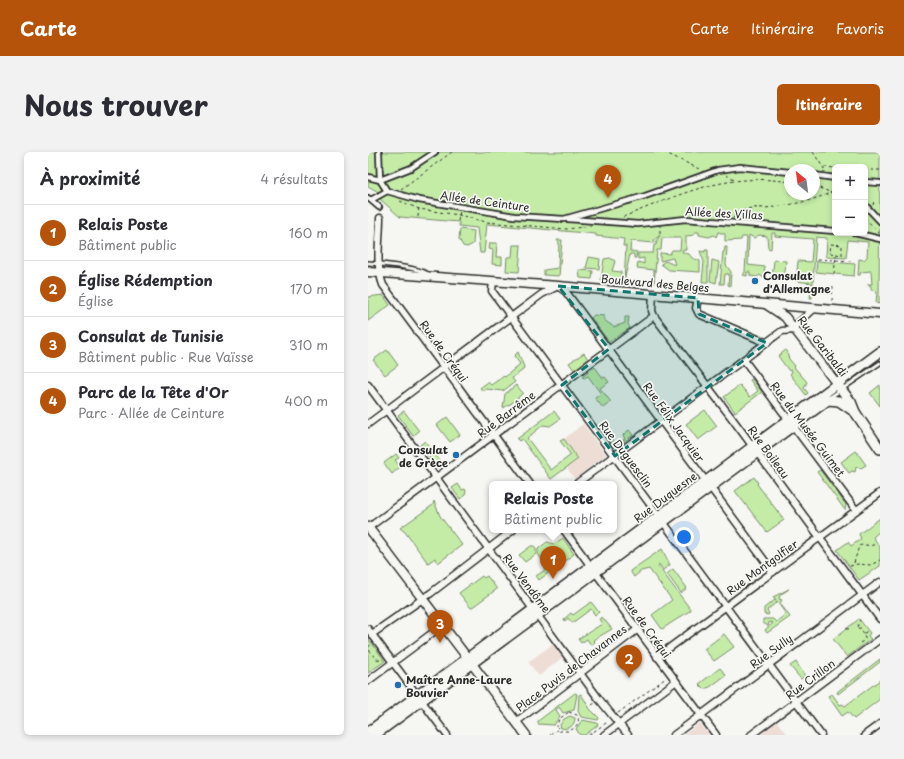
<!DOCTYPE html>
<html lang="fr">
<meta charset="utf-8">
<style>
body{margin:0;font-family:"Playpen Sans",sans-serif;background:#f2f2f3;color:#2b2b33}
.controls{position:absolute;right:12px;top:12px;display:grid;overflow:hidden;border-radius:6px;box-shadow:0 2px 6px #0003}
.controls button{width:36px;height:36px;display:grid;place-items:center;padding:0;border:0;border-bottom:1px solid #e1e1e2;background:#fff;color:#2b2b33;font:20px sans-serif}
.compass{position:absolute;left:416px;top:12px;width:36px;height:36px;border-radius:50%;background:#fff;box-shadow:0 2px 6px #0003;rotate:331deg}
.you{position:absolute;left:316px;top:385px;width:14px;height:14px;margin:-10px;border:3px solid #fff;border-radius:50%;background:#1a73e8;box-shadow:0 0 0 6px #1a73e833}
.badge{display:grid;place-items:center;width:26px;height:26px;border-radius:50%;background:#b45309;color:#fff;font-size:13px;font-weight:700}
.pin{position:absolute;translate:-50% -33px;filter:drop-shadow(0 1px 2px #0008)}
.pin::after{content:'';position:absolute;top:21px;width:14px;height:12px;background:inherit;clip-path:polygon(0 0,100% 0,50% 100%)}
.popup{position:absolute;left:121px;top:329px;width:128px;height:52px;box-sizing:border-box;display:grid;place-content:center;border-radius:6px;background:#fff;filter:drop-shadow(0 1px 3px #0005);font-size:13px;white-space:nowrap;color:#7c7c81}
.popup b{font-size:15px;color:#2b2b33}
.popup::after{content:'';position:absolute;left:50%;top:100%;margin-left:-8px;border:8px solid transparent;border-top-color:#fff}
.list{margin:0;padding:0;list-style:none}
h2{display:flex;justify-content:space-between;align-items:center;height:52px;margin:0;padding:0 16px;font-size:17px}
h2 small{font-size:13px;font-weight:400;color:#7c7c81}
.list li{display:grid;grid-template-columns:26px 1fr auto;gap:12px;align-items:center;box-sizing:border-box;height:56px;padding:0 16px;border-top:1px solid #e1e1e2}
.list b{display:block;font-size:15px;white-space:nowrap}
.list p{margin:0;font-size:13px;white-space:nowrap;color:#7c7c81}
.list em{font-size:13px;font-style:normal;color:#7c7c81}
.map{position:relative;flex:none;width:512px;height:583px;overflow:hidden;border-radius:6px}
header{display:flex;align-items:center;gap:24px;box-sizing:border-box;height:56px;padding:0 20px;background:#b45309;color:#fff}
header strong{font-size:19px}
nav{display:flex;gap:22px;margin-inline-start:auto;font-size:14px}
.intro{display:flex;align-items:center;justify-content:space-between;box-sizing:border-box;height:96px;padding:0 24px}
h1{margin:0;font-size:28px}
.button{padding:10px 18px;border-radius:6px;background:#b45309;color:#fff;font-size:14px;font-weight:700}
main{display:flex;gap:24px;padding:0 24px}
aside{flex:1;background:#fff;border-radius:6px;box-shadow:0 2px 6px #0003}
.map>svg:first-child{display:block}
</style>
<header>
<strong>Carte</strong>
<nav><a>Carte</a><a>Itinéraire</a><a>Favoris</a></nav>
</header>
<div class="intro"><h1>Nous trouver</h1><a class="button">Itinéraire</a></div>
<main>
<aside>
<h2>À proximité<small>4 résultats</small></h2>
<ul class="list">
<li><span class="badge">1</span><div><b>Relais Poste</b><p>Bâtiment public</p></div><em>160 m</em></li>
<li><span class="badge">2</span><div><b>Église Rédemption</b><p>Église</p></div><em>170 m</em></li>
<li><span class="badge">3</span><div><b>Consulat de Tunisie</b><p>Bâtiment public · Rue Vaïsse</p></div><em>310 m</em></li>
<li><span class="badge">4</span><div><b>Parc de la Tête d'Or</b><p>Parc · Allée de Ceinture</p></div><em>400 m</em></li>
</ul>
</aside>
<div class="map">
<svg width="512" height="583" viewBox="0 0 512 583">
<rect width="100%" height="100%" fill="#f6f6f2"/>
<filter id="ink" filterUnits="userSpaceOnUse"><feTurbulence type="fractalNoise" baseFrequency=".025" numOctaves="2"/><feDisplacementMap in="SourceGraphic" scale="8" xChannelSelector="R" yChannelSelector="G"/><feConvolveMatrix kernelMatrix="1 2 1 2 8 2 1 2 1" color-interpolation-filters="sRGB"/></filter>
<g filter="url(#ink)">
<g fill="#eeddd5">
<polygon points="215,272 238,303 207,327 198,315 210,307 196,287"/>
<polygon points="185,492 195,505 171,524 160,510"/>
<polygon points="409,570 420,583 392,583"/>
<polygon points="332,571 341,583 316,583"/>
</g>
<g fill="#c4eca7" stroke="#788c69" fill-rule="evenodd">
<path d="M0 0H512L511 152 508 151 509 139 503 138V134L499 132H504L503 119 493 120 492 123H490L491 107 496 108 499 105 500 90 480 88 478 106 458 105 459 86 448 85 444 146H442L444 131 428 129 430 109 443 110 445 87 407 84V81H404L403 97 400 96 399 84 391 83 386 86 381 83 380 113 397 115 395 126 392 123 389 125 382 124V120H379V124L375 123 377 120 379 85H374L373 88 357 89V82L350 80 348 85 346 83 341 85 331 83V80H327L326 83 318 84V98H314L315 101 321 102 324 106 332 109V120L301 118 293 112 297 109 307 113 305 106 292 109V101L302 102 304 98H312L313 86H294L293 98H289L286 132V118L269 116 270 110 276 112V106L270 107V101H285L286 93H288L289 88 292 83 286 88V91L263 89 262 99 269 100 268 106H266V102H262L256 130 258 94H255L256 87 228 84V82L119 72 116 101H112L109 76 91 74V70L32 65 12 47V41L0 34ZM467 15H497V81H467ZM422 18H446V42H422Z"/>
<polygon points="92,77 106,79 105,92 99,95 95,94 91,87"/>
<polygon points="189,88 194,88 191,124 176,123 176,118 190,116 191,91"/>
<polygon points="122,91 129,91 128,105 134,105 134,113 124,112 125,98 121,97"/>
<polygon points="145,93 153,93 151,120 138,119 139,105 144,105"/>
<polygon points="357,95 359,95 358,113 363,120 362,134 360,133 361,122 357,122 356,132 352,132 355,100 356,100"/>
<polygon points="337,98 340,98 340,130 334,130 336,110 332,99 337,100"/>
<polygon points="221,105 232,107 231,117 218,116"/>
<polygon points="242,106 247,109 244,119 253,120 253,125 248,129 233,128 236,107"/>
<polygon points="344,108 351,110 348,131 342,129"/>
<polygon points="406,108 418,109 416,128 404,127"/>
<polygon points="449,109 487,112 486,124 448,120"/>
<polygon points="211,118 225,119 224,127 212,126"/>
<polygon points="15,143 22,153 0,169 0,145"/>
<polygon points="226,163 236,164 236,168 246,175 257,171 257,165 261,165 260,172 262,176 241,190 223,166"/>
<polygon points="19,198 30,213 17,223 5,208"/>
<polygon points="418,198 421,207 427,214 426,215 439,230 436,236 440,241 438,243 422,222 424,220 423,218 421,219 410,204"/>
<polygon points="150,200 156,215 155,218 144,226 147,230 135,239 118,237 115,239 112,236 120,230 123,233 136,224 137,225 152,212 146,204"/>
<polygon points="216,201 220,207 206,218 201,211"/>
<polygon points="227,215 235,226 237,225 241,230 232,236 243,250 235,256 227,246 233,242 220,224 216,226 214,225"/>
<polygon points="384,227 394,240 367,260 356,245 372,233 382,245 390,239 382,228"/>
<polygon points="148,233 155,241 144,251 135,256 137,242"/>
<polygon points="512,233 512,254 502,241"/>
<polygon points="337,258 349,274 330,288 318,272"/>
<polygon points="36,259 51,279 45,284 30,263"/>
<polygon points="186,259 192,267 182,274 175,273 159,286 183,318 203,303 192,289 196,287 210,307 183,327 154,287 151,289 149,287"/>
<polygon points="79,265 92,283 82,290 69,273"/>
<polygon points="261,278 265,283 251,294 246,293 241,287 243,285 248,293 257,287 255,283"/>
<polygon points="57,289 72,309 67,313 52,293"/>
<polygon points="488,299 498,313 493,316 488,315 487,320 484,319 481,321 473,310"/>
<polygon points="28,302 31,306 27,308 32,315 24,322 16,311"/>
<polygon points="452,318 478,353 477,358 449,320"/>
<polygon points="386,325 390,331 389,332 416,368 399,380 367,339"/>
<polygon points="90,332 94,338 97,337 98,339 97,343 92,347 84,336"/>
<polygon points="66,349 72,364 94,393 70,411 67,406 60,411 37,380 32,376 65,353"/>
<polygon points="512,366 512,379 505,385 512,395 512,414 491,428 469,398 480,390 483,394 493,387 491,382"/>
<polygon points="195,386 206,402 171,428 168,424 177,418 178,414 170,402 170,397 179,390 186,392"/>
<polygon points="163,394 166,394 168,396 168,402 157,410 151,403"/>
<polygon points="294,397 302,413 295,418 291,412 290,414 323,458 294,477 284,463 304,448 281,417 273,419 266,425 262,419"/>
<polygon points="305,417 319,436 313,441 299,422"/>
<polygon points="114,424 116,426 119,424 129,437 103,456 91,441"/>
<polygon points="421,437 412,443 411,447 414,448 412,451 422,465 399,481 397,478 405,471 401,470 400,474 395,471 395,467 405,467 408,470 418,462 409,450 399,458 401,462 400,463 396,462 396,456 407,448 408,449 405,445"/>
<polygon points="223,450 231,460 227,463 223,457 204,471 200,466 197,469 196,467 203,461 205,463"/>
<polygon points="234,465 244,477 225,488 227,490 223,493 219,487 213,491 210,487 234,472 231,467"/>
<polygon points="491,467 502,481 500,484 503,487 479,505 465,487"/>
<polygon points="356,482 366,495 346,509 336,497"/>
<polygon points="0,486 17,509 0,521"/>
<polygon points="512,507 512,510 470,542 469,540"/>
<polygon points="428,510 437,524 433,527 422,514"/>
<polygon points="352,516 358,523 342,535 336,537 331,532"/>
<polygon points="512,528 512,547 486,567 480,560 474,564 460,544 464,542 472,553 474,552 477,554"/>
<polygon points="207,541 209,542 206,558 195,561 191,555 188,558 192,564 186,573 170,572 170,569"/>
<polygon points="213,542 222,557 231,566 230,568 213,565 210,559 211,543"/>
<path d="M202 564 207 566C207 573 201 578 193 576L192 573 196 567Z"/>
<polygon points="214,568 229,571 230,573 217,583 212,583 208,577"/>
</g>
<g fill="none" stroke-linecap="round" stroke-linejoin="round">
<g stroke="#2b2b2b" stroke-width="6">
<g id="service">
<path d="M0 111C13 112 53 115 61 123"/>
<polyline points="461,246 512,211"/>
</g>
</g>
<g stroke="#2b2b2b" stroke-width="8">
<g id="pedestrian">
<polyline points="11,0 12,28 43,16 67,0"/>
<polyline points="446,23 467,26"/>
<polyline points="0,25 12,28 19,39 3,48 0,46"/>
<polyline points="497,30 512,31"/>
<polyline points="19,39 51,48 146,64 196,67 277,44 350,18 372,15 422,20"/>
<polyline points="3,48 11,55"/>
<polyline points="497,53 512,69"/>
<polyline points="200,67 270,72 318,67 467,79"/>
<polyline points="487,81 512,87"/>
</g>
</g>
<g stroke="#2b2b2b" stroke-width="9">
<g id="minor">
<path d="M12 66C12 89 7 111 15 133L162 332"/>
<polyline points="125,129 124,139 453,583"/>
<polyline points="285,142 284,159 286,164 363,265 512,467"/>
<polyline points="330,146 328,156 331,162 399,191"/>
<polyline points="376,208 488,358"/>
<polyline points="0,233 231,547 260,583"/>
<polyline points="0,272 174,142 190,134 198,140 405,420"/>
<polyline points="208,332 414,179 427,178 428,173 447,156"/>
<polyline points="0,376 286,164"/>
<polyline points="196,378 348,583"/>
<polyline points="0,477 79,583"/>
<polyline points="4,482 63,441 145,378"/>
<polyline points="289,505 512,341"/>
<polyline points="0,529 75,473"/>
<polyline points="148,570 270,477"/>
<polyline points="236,583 307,530"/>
<polyline points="306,583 512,430"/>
<polyline points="383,583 512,487"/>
<polyline points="497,583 512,572"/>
</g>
</g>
<g stroke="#2b2b2b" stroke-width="11">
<g id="secondary">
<polyline points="0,120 190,134 512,162"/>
<polyline points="399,153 417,165 469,232"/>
<polyline points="0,375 158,583"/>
</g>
</g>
<g stroke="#2b2b2b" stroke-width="12">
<g id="primary">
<polyline points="469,232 483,250 487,260 512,297"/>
<polyline points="0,580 512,200"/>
<polyline points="7,583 460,248 471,249 487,260"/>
</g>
</g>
<g stroke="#2b2b2b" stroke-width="1" stroke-dasharray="3 3" stroke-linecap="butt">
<polyline points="296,0 333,18"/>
<polyline points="445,0 458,20"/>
<polyline points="456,15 467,16"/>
<polyline points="497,18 512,18"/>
<polyline points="358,23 366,27"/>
<polyline points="446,34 467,42"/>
<polyline points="33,37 84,0"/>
<polyline points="32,49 51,57 91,63 118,70 199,77 223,74"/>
<polyline points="505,53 506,49"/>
<polyline points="50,65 51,53"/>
<path d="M255 65C313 42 357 20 422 30"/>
<path d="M365 66C381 51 387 58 406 55 423 53 453 47 467 38"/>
<polyline points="497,66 512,82"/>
<polyline points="90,69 92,59"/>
<polyline points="292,81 292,74"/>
<polygon points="463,92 474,93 474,103 462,101"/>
<polyline points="450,107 484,109"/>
<polyline points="466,122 468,103"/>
<polyline points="464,149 465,133"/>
<path d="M486 411 491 394C497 391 503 396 509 391"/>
<polyline points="482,414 490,412 503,413 512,408"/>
<polyline points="489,475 492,468"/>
<polyline points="478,477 493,476 498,489"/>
<polyline points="496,481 500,479"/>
<polyline points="492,491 497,488"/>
<polyline points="0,495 4,492"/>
<polyline points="1,498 8,507 15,508"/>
<polyline points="224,553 227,551"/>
<path d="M201 560 209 563C213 570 208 576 201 579H191L189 574 191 567Z"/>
<polyline points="250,561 298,526"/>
<polyline points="182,583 189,578"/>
<polyline points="221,583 238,571 240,572"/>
</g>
<use href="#service" stroke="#f6f6f2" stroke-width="3"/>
<use href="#pedestrian" stroke="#f6f6f2" stroke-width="4.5"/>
<use href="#minor" stroke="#f6f6f2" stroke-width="6"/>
<use href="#secondary" stroke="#f6f6f2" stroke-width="8"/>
<use href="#primary" stroke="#f6f6f2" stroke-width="9"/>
</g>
</g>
<path fill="#0f766e" fill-opacity="0.2" stroke="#0f766e" stroke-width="3" stroke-dasharray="8 5" stroke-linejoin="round" d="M190 134 330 146 331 162 399 191 247 304 194 233 241 197Z"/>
<g fill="#1f6fb2" stroke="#f6f6f2" stroke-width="1.5">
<circle cx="387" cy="129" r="4"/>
<circle cx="88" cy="303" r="4"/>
<circle cx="30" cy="533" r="4"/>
</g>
<g text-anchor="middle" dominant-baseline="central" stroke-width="3.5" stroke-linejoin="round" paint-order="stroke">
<g font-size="11" fill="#2b2b2b" stroke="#f6f6f2">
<text transform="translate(117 49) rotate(8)">Allée de Ceinture</text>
<text transform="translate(356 61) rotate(3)">Allée des Villas</text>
<text transform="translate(287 131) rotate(5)">Boulevard des Belges</text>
<text transform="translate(455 194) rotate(52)">Rue Garibaldi</text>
<text transform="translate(76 199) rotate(54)">Rue de Créqui</text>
<text transform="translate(138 262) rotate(-37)">Rue Barrême</text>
<text transform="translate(306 270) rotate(54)">Rue Félix Jacquier</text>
<text transform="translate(440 277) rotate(53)">Rue du Musée Guimet</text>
<text transform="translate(401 300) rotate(54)">Rue Boileau</text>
<text transform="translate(258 302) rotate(53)">Rue Duguesclin</text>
<text transform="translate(297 345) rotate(-37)">Rue Duquesne</text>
<text transform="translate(394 415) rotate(-36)">Rue Montgolfier</text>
<text transform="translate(159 431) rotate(53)">Rue Vendôme</text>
<text transform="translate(279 475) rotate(54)">Rue de Créqui</text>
<text transform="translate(403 499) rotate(-36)">Rue Sully</text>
<text transform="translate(203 516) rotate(-37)">Place Puvis de Chavannes</text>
<text transform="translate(442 527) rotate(-37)">Rue Crillon</text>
</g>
<g font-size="11" font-weight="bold" fill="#2b2b2b" stroke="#f6f6f2" text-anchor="start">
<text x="395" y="123">Consulat<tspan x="395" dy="13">d'Allemagne</tspan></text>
<text x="80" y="297" text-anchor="end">Consulat<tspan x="80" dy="13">de Grèce</tspan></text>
<text x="38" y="527">Maître Anne-Laure<tspan x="38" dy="13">Bouvier</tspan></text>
</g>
</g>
</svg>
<div class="controls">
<button>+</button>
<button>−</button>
</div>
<svg class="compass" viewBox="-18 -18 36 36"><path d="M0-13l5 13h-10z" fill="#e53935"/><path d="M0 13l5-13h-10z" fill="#7c7c81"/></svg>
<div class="you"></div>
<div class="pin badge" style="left:185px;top:427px">1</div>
<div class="popup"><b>Relais Poste</b>Bâtiment public</div>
<div class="pin badge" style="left:261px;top:526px">2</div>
<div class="pin badge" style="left:72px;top:491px">3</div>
<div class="pin badge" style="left:240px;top:46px">4</div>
</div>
</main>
